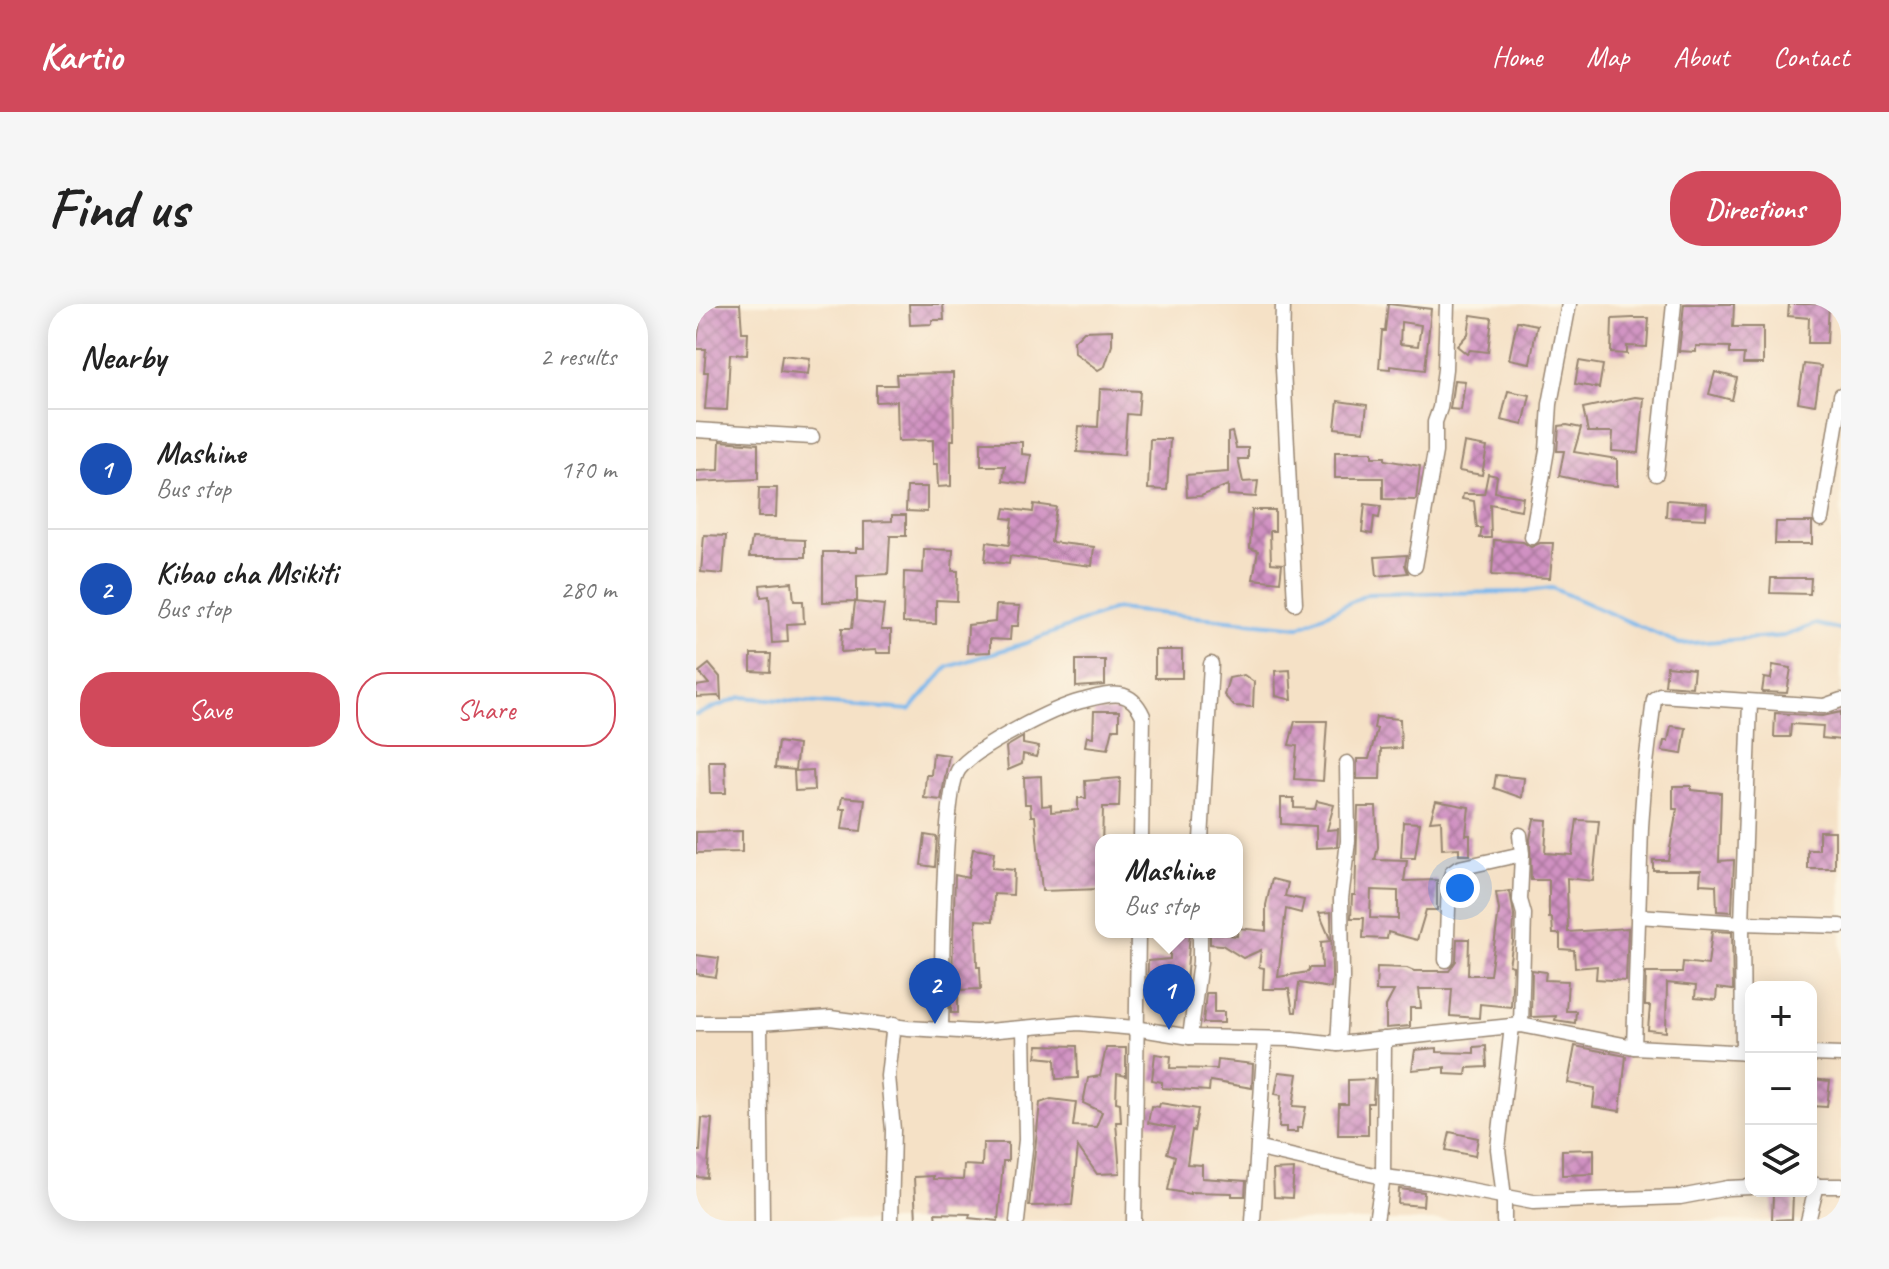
<!DOCTYPE html>
<meta charset="utf-8">
<style>
body{margin:0;font-family:Caveat,sans-serif;background:#f6f6f6;color:#222}
.controls{position:absolute;right:24px;bottom:24px;display:grid;overflow:hidden;border-radius:16px;box-shadow:0 4px 20px #0003}
.controls button{width:72px;height:72px;display:grid;place-items:center;padding:0;border:0;border-bottom:2px solid #e0e0e0;background:#fff;color:#222;font:40px sans-serif}
.you{position:absolute;left:764px;top:584px;width:28px;height:28px;margin:-20px;border:6px solid #fff;border-radius:50%;background:#1a73e8;box-shadow:0 0 0 12px #1a73e833}
.badge{display:grid;place-items:center;width:52px;height:52px;border-radius:50%;background:#d1495b;color:#fff;font-size:26px;font-weight:700}
.pin{position:absolute;translate:-50% -66px;filter:drop-shadow(0 2px 4px #0008)}
.pin::after{content:'';position:absolute;top:42px;width:28px;height:24px;background:inherit;clip-path:polygon(0 0,100% 0,50% 100%)}
.popup{position:absolute;left:399px;top:530px;width:148px;height:104px;box-sizing:border-box;display:grid;place-content:center;border-radius:16px;background:#fff;filter:drop-shadow(0 2px 6px #0005);font-size:26px;white-space:nowrap;color:#767676}
.popup b{font-size:30px;color:#222}
.popup::after{content:'';position:absolute;left:50%;top:100%;margin-left:-16px;border:16px solid transparent;border-top-color:#fff}
.list{margin:0;padding:0;list-style:none}
h2{display:flex;justify-content:space-between;align-items:center;height:104px;margin:0;padding:0 32px;font-size:34px}
h2 small{font-size:26px;font-weight:400;color:#767676}
.list li{display:grid;grid-template-columns:52px 1fr auto;gap:24px;align-items:center;box-sizing:border-box;height:120px;padding:0 32px;border-top:2px solid #e0e0e0}
.list b{display:block;font-size:30px;white-space:nowrap}
.list p{margin:0;font-size:26px;white-space:nowrap;color:#767676}
.list em{font-size:26px;font-style:normal;color:#767676}
.actions{display:flex;gap:16px;padding:24px 32px}
.actions a{flex:1;padding:18px 0;border:2px solid #d1495b;border-radius:32px;text-align:center;font-size:28px;color:#d1495b}
.actions .main{background:#d1495b;color:#fff}
.icon{flex:none;width:44px;height:44px;fill:none;stroke:currentColor;stroke-width:2;stroke-linecap:round;stroke-linejoin:round}
.map{position:relative;flex:none;width:1145px;height:917px;overflow:hidden;border-radius:32px}
header{display:flex;align-items:center;gap:48px;box-sizing:border-box;height:112px;padding:0 40px;background:#d1495b;color:#fff}
header strong{font-size:38px}
nav{display:flex;gap:44px;margin-inline-start:auto;font-size:28px}
.intro{display:flex;align-items:center;justify-content:space-between;box-sizing:border-box;height:192px;padding:0 48px}
h1{margin:0;font-size:56px}
.button{padding:20px 36px;border-radius:32px;background:#d1495b;color:#fff;font-size:28px;font-weight:700}
main{display:flex;gap:48px;padding:0 48px}
aside{flex:1;background:#fff;border-radius:32px;box-shadow:0 4px 20px #0003}
.map>svg:first-child{display:block}
</style>
<header>
<strong>Kartio</strong>
<nav><a>Home</a><a>Map</a><a>About</a><a>Contact</a></nav>
</header>
<div class="intro"><h1>Find us</h1><a class="button">Directions</a></div>
<main>
<aside>
<h2>Nearby<small>2 results</small></h2>
<ul class="list">
<li><span class="badge" style="background:#1a4fb4">1</span><div><b>Mashine</b><p>Bus stop</p></div><em>170 m</em></li>
<li><span class="badge" style="background:#1a4fb4">2</span><div><b>Kibao cha Msikiti</b><p>Bus stop</p></div><em>280 m</em></li>
</ul>
<div class="actions"><a class="main">Save</a><a>Share</a></div>
</aside>
<div class="map">
<svg width="1145" height="917" viewBox="0 0 1145 917">
<defs>
<pattern id="building-cross-hatch" width="8" height="8" patternUnits="userSpaceOnUse" patternTransform="scale(2)"><rect width="8" height="8" fill="#d091c2"/><path d="M0 0l8 8M0 8l8-8" fill="none" stroke="#aa779d"/></pattern>
</defs>
<rect width="100%" height="100%" fill="#fcf5e5"/>
<filter id="ink" filterUnits="userSpaceOnUse"><feTurbulence type="fractalNoise" baseFrequency=".0125" numOctaves="2"/><feDisplacementMap in="SourceGraphic" scale="16" xChannelSelector="R" yChannelSelector="G"/><feConvolveMatrix kernelMatrix="1 2 1 2 8 2 1 2 1" color-interpolation-filters="sRGB"/></filter>
<filter id="wash" filterUnits="userSpaceOnUse"><feTurbulence type="fractalNoise" baseFrequency=".006" numOctaves="4" result="noise"/><feDisplacementMap in="SourceGraphic" scale="32" xChannelSelector="R" yChannelSelector="G"/><feGaussianBlur stdDeviation="1.8" result="paint"/><feColorMatrix in="noise" values="0 0 0 0 0 0 0 0 0 0 0 0 0 0 0 0 0 1.4 0 .05"/><feComposite in="paint" operator="in"/></filter>
<g filter="url(#wash)">
<rect width="100%" height="100%" fill="#f5e1c6"/>
<g fill="none" stroke-linecap="round" stroke-linejoin="round">
<polyline stroke="#79b7ed" stroke-width="4" points="0,411 45,393 214,406 252,363 330,339 419,305 603,323 672,290 822,288 856,284 984,340 1088,332 1120,320 1145,326"/>
</g>
<g id="blocks">
<g fill="url(#building-cross-hatch)" fill-rule="evenodd">
<polygon points="6,0 44,0 46,28 52,28 51,51 34,50 31,106 9,105 12,68 8,68 10,45 0,45"/>
<polygon points="213,0 247,0 248,16 236,16 236,20 214,21"/>
<path d="M692 0 735 5 729 66 694 62V65L683 64 686 27H689ZM705 18 725 21 722 42 704 40Z"/>
<polygon points="988,0 1038,0 1037,23 1067,23 1067,60 1047,60 1048,50 1034,50 1034,43 1000,42 1000,48 983,47"/>
<polygon points="1093,0 1133,0 1131,39 1112,39 1113,14 1092,12"/>
<polygon points="775,11 796,14 792,48 774,46 771,50 761,42 772,30"/>
<polygon points="937,14 953,14 951,43 931,42 931,50 915,49 916,15"/>
<polygon points="821,17 841,21 834,59 813,55"/>
<polygon points="416,26 416,41 409,62 402,66 379,49 378,37 388,27"/>
<polygon points="86,51 114,54 112,70 84,67"/>
<polygon points="883,57 907,61 903,84 879,80"/>
<polygon points="1108,60 1125,62 1119,101 1102,98"/>
<polygon points="1019,68 1041,74 1036,96 1013,90"/>
<polygon points="257,69 258,136 255,136 255,182 242,183 241,160 237,160 237,136 202,137 201,97 180,98 180,81 201,81 200,70"/>
<polygon points="758,76 769,77 765,106 754,105"/>
<polygon points="404,85 444,87 442,111 431,110 428,151 381,148 383,122 402,123"/>
<polygon points="812,87 834,91 827,121 805,116"/>
<polygon points="939,93 948,94 943,149 916,147 917,128 892,128 887,104"/>
<polygon points="642,97 671,101 668,127 639,124"/>
<polygon points="871,121 885,124 878,148 921,155 921,182 906,181 863,172 868,147 861,147 863,122"/>
<polygon points="536,128 540,144 552,144 552,155 542,155 547,178 562,177 560,193 532,191 532,181 505,192 491,193 490,171 532,168 532,129"/>
<polygon points="454,135 474,135 471,186 452,185"/>
<polygon points="24,137 62,140 62,175 0,178 0,167 23,166"/>
<polygon points="285,138 326,138 326,150 335,151 331,180 307,177 309,162 285,162"/>
<polygon points="768,139 791,143 786,171 763,167"/>
<polygon points="639,148 676,148 676,153 689,153 689,156 724,162 720,196 687,195 687,174 639,174"/>
<polygon points="792,170 801,172 799,188 827,193 825,206 794,200 795,234 784,234 786,224 781,224 778,197 766,195 767,190 788,190"/>
<polygon points="211,183 231,183 231,208 210,207"/>
<polygon points="63,184 81,184 80,213 62,213"/>
<polygon points="971,196 1011,199 1010,215 970,213"/>
<polygon points="338,200 360,203 355,238 398,243 396,262 314,252 313,260 289,257 291,238 313,241 316,215 307,214 309,204 337,208"/>
<polygon points="669,200 685,202 683,214 678,213 676,230 666,228"/>
<polygon points="556,206 579,206 579,227 574,227 575,259 586,260 584,278 557,275 562,247 554,244"/>
<polygon points="196,211 210,211 210,232 194,232 192,270 161,272 161,297 127,298 127,248 160,248 160,244 168,244 168,218 196,217"/>
<polygon points="1080,218 1116,218 1116,240 1079,240"/>
<polygon points="8,231 30,232 27,270 5,268"/>
<polygon points="56,234 109,236 109,253 53,253"/>
<polygon points="798,236 827,238 835,243 844,239 857,239 854,274 796,271"/>
<polygon points="228,245 257,246 256,267 262,267 261,297 240,296 240,320 207,319 208,268 227,269"/>
<polygon points="711,251 709,261 712,269 681,272 679,253"/>
<polygon points="1075,274 1115,274 1114,290 1074,289"/>
<polygon points="96,278 98,297 107,297 108,319 91,320 92,338 76,339 73,292 65,293 64,281"/>
<polygon points="159,298 188,301 185,326 195,326 195,349 181,349 180,346 145,348 146,324 156,324"/>
<polygon points="300,301 324,302 322,322 315,322 314,336 294,335 294,348 271,349 272,321 299,318"/>
<rect x="459" y="346" width="27" height="28"/>
<polygon points="55,350 75,350 74,368 55,367"/>
<polygon points="380,356 409,356 409,381 380,383"/>
<polygon points="13,360 24,373 25,395 22,392 0,393 0,382 13,380 3,368"/>
<polygon points="1077,361 1095,364 1091,389 1066,388 1068,374 1075,375"/>
<polygon points="971,362 998,365 996,383 969,381"/>
<polygon points="594,366 596,396 580,392 579,367"/>
<polygon points="548,371 558,378 557,403 538,402 528,391 533,374"/>
<polygon points="398,407 423,407 423,425 417,425 412,445 389,442 391,432 397,433"/>
<polygon points="1145,408 1145,436 1126,434 1127,422 1095,420 1094,433 1078,433 1079,409 1127,412"/>
<polygon points="680,413 704,415 705,444 685,445 684,475 661,475 661,455 673,455 681,425 678,424"/>
<polygon points="599,417 631,417 627,477 598,475 601,442 593,441"/>
<polygon points="975,422 990,424 986,450 966,447 968,437 972,437"/>
<polygon points="327,433 327,440 343,443 340,453 327,450 326,460 312,466 310,443"/>
<polygon points="82,438 102,441 99,466 79,464"/>
<polygon points="237,449 253,451 245,496 228,494 230,471 235,471"/>
<polygon points="13,457 29,457 30,489 14,489"/>
<polygon points="117,466 118,486 99,487 98,467"/>
<polygon points="800,471 828,474 826,494 798,484"/>
<polygon points="345,472 346,502 355,501 355,508 382,506 382,494 390,494 389,477 424,474 423,503 407,503 405,585 346,587 339,512 335,512 334,500 329,500 328,473"/>
<polygon points="977,482 995,482 995,486 1025,489 1023,557 1038,556 1036,608 1021,607 1020,581 1004,580 1005,566 957,566 957,556 972,556 981,505 977,505"/>
<polygon points="146,493 169,495 165,527 146,525 149,505 144,505"/>
<polygon points="585,494 598,494 598,504 619,505 621,497 638,501 631,526 642,525 641,543 620,544 620,522 585,520"/>
<polygon points="740,497 773,503 770,531 774,531 774,551 763,551 763,544 746,545 745,516 734,517"/>
<path d="M662 503H680L682 543 679 556 711 557 708 577 741 576V606H730L721 636 692 628 691 635 667 634 668 614H655L656 591H659ZM675 586 702 587V615L674 614Z"/>
<polygon points="838,515 851,516 849,549 876,551 881,516 903,517 897,577 871,574 872,628 932,624 930,677 900,675 901,662 879,664 878,646 864,645 864,630 857,630 856,614 853,614 853,576 835,576 834,535"/>
<polygon points="707,518 724,519 719,554 705,554"/>
<polygon points="46,527 46,548 0,549 0,528"/>
<polygon points="1123,527 1139,527 1139,565 1112,565 1112,546 1123,546"/>
<polygon points="229,531 241,533 239,563 225,561"/>
<polygon points="277,545 298,548 296,564 318,566 317,591 298,590 297,617 280,616 281,663 284,663 285,685 262,686 262,709 255,709 259,571 272,574"/>
<polygon points="576,575 592,579 589,592 608,596 605,609 590,605 582,673 612,668 613,664 626,664 625,638 635,637 623,609 635,608 636,674 635,684 603,679 600,708 597,708 593,685 567,685 568,664 563,663 565,646 547,654 526,641 514,640 514,628 541,632 542,624 570,627 570,601"/>
<polygon points="814,587 818,611 817,638 813,661 817,662 815,703 784,700 783,714 754,712 756,685 723,685 725,704 714,704 714,722 690,724 690,702 698,687 680,687 681,663 711,664 718,667 753,667 760,657 761,635 773,635 772,671 794,671 803,606 800,589"/>
<polygon points="1016,627 1036,628 1037,686 1021,684 1020,696 999,694 1000,682 971,679 970,728 952,726 954,702 949,702 950,669 986,669 987,658 1012,661"/>
<polygon points="470,628 494,628 489,693 451,691 452,657 474,655 474,636 469,635"/>
<polygon points="0,651 23,654 20,673 0,670"/>
<polygon points="836,666 850,668 849,676 872,677 870,707 880,707 879,719 859,716 860,712 835,713"/>
<polygon points="510,689 518,689 518,708 528,708 528,719 507,719"/>
<polygon points="342,741 381,742 382,774 360,775 359,755 340,753"/>
<polygon points="790,742 791,763 771,764 770,771 749,770 749,763 716,766 719,746 741,744 741,748 778,749 778,743"/>
<polygon points="879,742 930,752 924,807 897,803 899,784 872,779"/>
<polygon points="410,744 430,744 430,772 421,770 420,798 424,799 425,818 420,818 424,869 401,870 382,843 376,901 333,902 344,799 355,795 380,798 377,822 400,823 406,808 387,799 392,774 404,772"/>
<polygon points="459,750 475,752 474,764 521,765 522,756 557,760 556,784 514,777 513,787 466,784 466,778 456,776"/>
<polygon points="583,768 602,770 597,802 610,803 606,824 601,824 601,828 590,828 590,823 583,823 585,791 579,790"/>
<polygon points="678,775 677,799 672,799 672,831 642,831 643,800 652,800 652,776"/>
<polygon points="1115,775 1134,777 1131,803 1115,802"/>
<polygon points="464,799 502,805 498,827 496,826 491,860 506,861 506,874 550,877 549,892 536,892 536,889 494,888 494,890 472,886 479,852 471,849 479,824 452,819 455,802 463,803"/>
<polygon points="6,814 16,815 11,874 0,873 0,847 4,847"/>
<polygon points="754,828 782,834 779,852 750,846"/>
<polygon points="287,839 312,839 312,857 307,857 302,917 273,914 274,910 239,909 240,917 220,917 218,873 237,872 237,875 267,876 268,861 286,862"/>
<polygon points="898,845 898,870 866,871 866,846"/>
<polygon points="598,865 596,894 578,893 577,866"/>
<polygon points="703,885 728,888 727,902 702,900"/>
<polygon points="1077,889 1097,890 1096,915 1076,916"/>
</g>
</g>
</g>
<g filter="url(#ink)">
<use href="#blocks" fill-opacity="0" stroke="#988672" stroke-width="2"/>
<g fill="none" stroke-linecap="round" stroke-linejoin="round">
<g stroke="#988672" stroke-width="17">
<g id="street">
<polyline points="587,0 586,45 599,299"/>
<polyline points="0,126 116,133"/>
<polyline points="960,170 978,0"/>
<polyline points="1125,215 1145,91"/>
<polyline points="836,233 851,146 854,100 873,0"/>
<polyline points="719,262 739,148 739,118 744,104 749,65 751,0"/>
<polyline points="505,536 515,360"/>
<polyline points="942,612 1046,619 1145,622"/>
<polyline points="750,656 753,579 756,569 763,564 826,550 824,531"/>
<polyline points="0,719 64,719 134,714 212,724 280,728 382,719 439,724 494,733 597,735 642,740 825,721 938,743 1055,749"/>
<polyline points="64,719 66,917"/>
<polyline points="825,721 828,610 824,596 826,550"/>
<path d="M245 725C246 685 246 487 263 465 280 443 358 404 385 397 413 390 434 382 447 412L445 536"/>
<polyline points="494,733 504,658 504,628"/>
<polyline points="642,740 646,674 645,595 652,537 651,459"/>
<polyline points="938,743 945,523 949,468 958,395 964,391 1128,402 1145,396"/>
<polyline points="1047,749 1046,619 1054,399"/>
<polyline points="1115,750 1145,751"/>
<polyline points="564,845 687,873 732,878 837,898 984,893 1032,884 1055,883"/>
<polyline points="1115,882 1145,882"/>
<polyline points="195,917 197,826 192,772 198,720"/>
<polyline points="321,917 330,836 328,724"/>
<polyline points="438,917 442,628"/>
<polyline points="557,917 569,735"/>
<polyline points="680,917 687,873 688,735"/>
<polyline points="808,917 808,893 802,845 816,722"/>
<polyline points="1112,917 1121,881"/>
</g>
</g>
<use href="#street" stroke="#fff" stroke-width="14"/>
</g>
</g>
</svg>
<div class="controls">
<button>+</button>
<button>−</button>
<button><svg class="icon" aria-label="layers" viewBox="0 0 24 24"><path d="M12 4l9 5-9 5-9-5zM3 14l9 5 9-5"/></svg></button>
</div>
<div class="you"></div>
<div class="pin badge" style="left:473px;top:726px;background:#1a4fb4">1</div>
<div class="popup"><b>Mashine</b>Bus stop</div>
<div class="pin badge" style="left:239px;top:720px;background:#1a4fb4">2</div>
</div>
</main>
